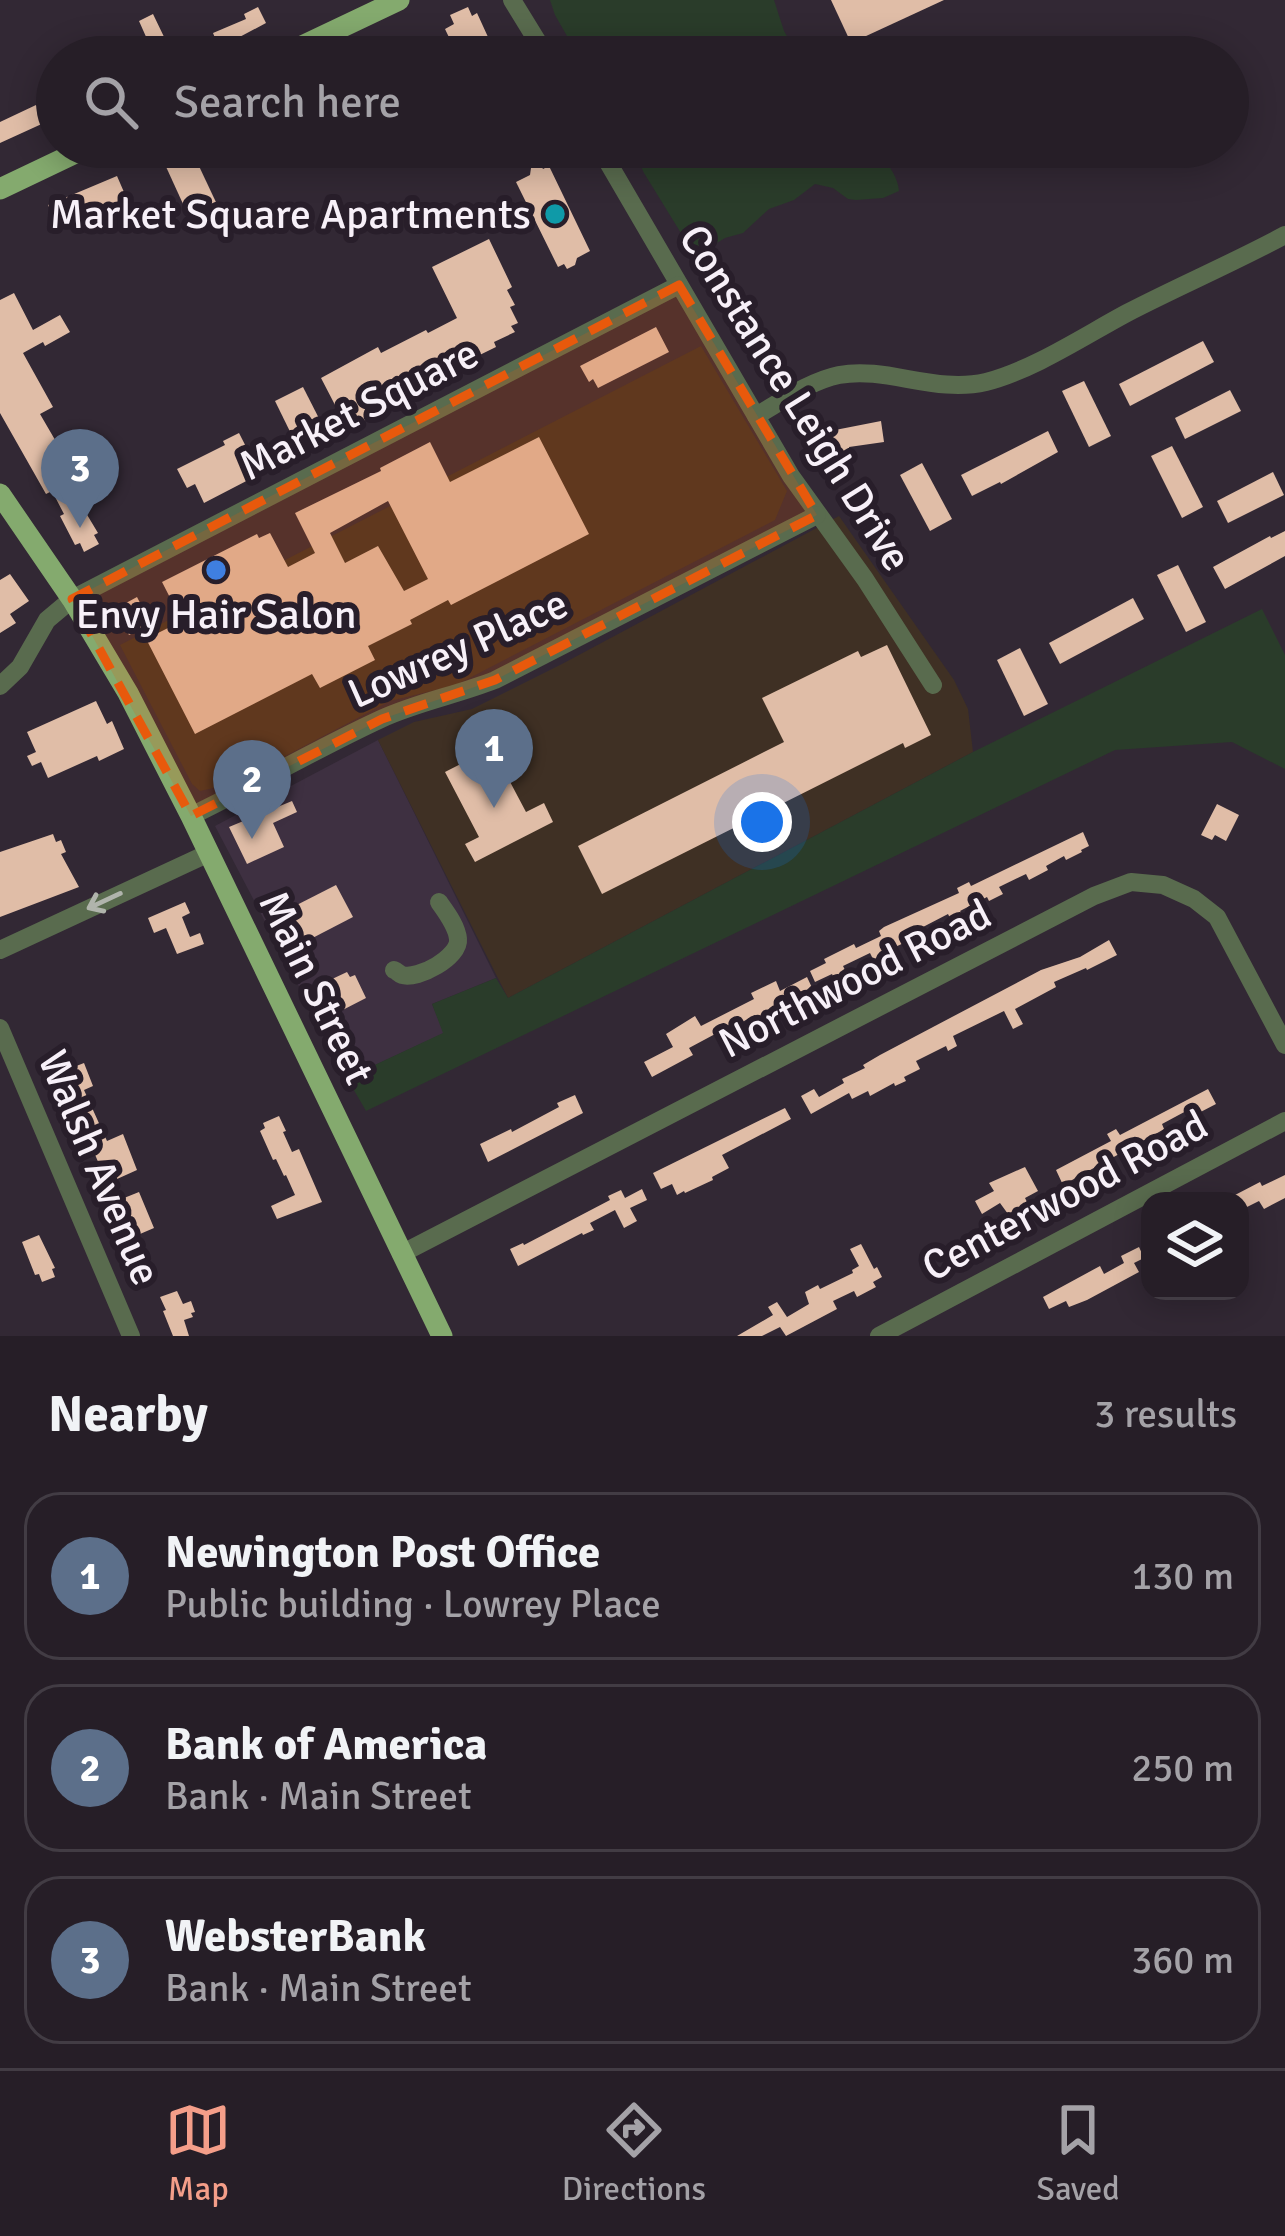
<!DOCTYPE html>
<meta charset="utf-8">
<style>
body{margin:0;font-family:Signika,sans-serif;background:#322b33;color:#f1f3f6}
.controls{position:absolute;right:36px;bottom:36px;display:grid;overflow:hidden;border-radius:24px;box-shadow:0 6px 30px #0003}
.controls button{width:108px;height:108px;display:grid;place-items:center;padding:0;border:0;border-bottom:3px solid #423c44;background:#261e27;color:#f1f3f6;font:60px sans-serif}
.you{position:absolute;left:762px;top:822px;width:42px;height:42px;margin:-30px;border:9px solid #fff;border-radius:50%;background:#1a73e8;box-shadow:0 0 0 18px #1a73e833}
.badge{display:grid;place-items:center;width:78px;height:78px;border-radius:50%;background:#f49e89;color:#fff;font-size:39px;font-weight:700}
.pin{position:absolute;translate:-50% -99px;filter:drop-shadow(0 3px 6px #0008)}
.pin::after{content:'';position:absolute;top:63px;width:42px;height:36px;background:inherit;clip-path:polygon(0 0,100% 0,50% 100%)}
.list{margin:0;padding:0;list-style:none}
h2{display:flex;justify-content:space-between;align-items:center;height:156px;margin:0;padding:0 48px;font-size:51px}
h2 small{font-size:39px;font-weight:400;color:#a4a2a7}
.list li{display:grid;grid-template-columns:78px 1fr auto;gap:36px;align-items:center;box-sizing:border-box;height:168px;margin:0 24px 24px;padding:0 24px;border:3px solid #423c44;border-radius:36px}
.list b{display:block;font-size:45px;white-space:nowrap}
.list p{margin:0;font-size:39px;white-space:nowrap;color:#a4a2a7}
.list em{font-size:39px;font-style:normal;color:#a4a2a7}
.icon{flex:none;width:66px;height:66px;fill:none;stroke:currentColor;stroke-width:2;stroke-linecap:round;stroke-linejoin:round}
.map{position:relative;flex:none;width:1285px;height:1336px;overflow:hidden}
.search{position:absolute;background:#261e27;box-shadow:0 6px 30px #0003;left:36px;right:36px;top:36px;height:132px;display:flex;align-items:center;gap:30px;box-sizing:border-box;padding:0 42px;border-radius:66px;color:#a4a2a7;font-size:45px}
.sheet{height:732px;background:#261e27}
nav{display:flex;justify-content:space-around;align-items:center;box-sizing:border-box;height:168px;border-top:3px solid #423c44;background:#261e27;font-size:33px;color:#a4a2a7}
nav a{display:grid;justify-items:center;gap:6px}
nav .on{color:#f49e89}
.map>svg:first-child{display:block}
</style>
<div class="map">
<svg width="1285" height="1336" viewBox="0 0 1285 1336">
<rect width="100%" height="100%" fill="#322834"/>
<polygon fill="#3e3041" points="378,740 496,978 432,1004 444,1033 347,1078 215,826"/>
<g fill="#3f3024">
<polygon points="701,346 787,491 775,520 456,685 390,701 232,784 200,791 192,784 120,645"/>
<polygon points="839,516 954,680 968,709 973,752 508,998 378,740 414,722 472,709 562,664"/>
</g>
<g fill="#2a3c2a">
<polygon points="550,0 774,0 784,31 799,57 579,57 555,15"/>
<path d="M632 147H881C884 163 898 174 899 191L883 198 856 200 848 199 833 188 815 184 794 200 769 209 743 233 725 238 710 247 692 251 644 173Z"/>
<polygon points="1262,609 1285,655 1285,769 1232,742 1115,750 366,1111 347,1078 443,1033 432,1004 496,978 508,998 973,752"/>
</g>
<g fill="#e0bda7" fill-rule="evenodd">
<polygon points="831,0 944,0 851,43"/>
<polygon points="258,7 266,23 219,48 213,33 246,19 244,14"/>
<polygon points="468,7 472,16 477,13 488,37 456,52 445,29 454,24 450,15"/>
<polygon points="153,14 166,41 175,57 155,57 139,21"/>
<polygon points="57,99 57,117 0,143 0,122 36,105 38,108"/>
<polygon points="157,147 190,147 222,215 194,228"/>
<polygon points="540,164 543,169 549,166 590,251 577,258 575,265 567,269 564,264 558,267 516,182 530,175 531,168"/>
<polygon points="117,176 130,206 89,225 83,212 56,223 48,205"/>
<polygon points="489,239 512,287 507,290 515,305 510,307 518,323 511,326 515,332 494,342 496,347 447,371 449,374 348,430 321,378 378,347 381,353 426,330 428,333 457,318 432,267"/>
<polygon points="14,293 33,330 60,315 70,332 45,346 43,342 23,353 53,407 40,414 65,457 76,454 84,470 68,483 98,533 94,535 99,544 84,552 80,543 75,545 60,516 64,514 52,491 46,494 0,413 0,300"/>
<polygon points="656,327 669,352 598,388 593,379 589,382 580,366"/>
<polygon points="1203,341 1214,362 1130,406 1119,384"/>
<polygon points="1084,381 1111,436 1089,447 1062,391"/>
<polygon points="303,387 330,440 301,454 275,401"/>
<polygon points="1230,390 1241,411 1185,439 1175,418"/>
<polygon points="881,421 884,442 849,447 850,454 834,457 830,431"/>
<polygon points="1048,431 1058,452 1001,484 1000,482 972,496 961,475"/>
<polygon points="239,433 260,474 204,503 195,484 187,488 177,469 225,445 223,441"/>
<path d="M539 437 589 534 451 605 448 600 410 620 412 624 368 646 375 660 320 688 312 674 195 734 141 629 129 635 115 609 137 597 156 634 182 621 162 582 257 534 259 538 270 533 288 567 315 553 295 513 381 471 380 468 430 442 450 482ZM388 501 428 579 404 591 378 546 345 563 330 533Z"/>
<polygon points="1172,446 1203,507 1182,518 1151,456"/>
<polygon points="922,463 952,519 930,531 900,475"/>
<polygon points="1273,472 1284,495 1228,523 1217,501"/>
<polygon points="1285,531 1285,556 1225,589 1213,567 1270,536 1271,538"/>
<polygon points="1178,565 1206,622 1186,632 1157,575"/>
<polygon points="10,574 29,601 10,614 16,623 0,633 0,580"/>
<polygon points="1133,598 1144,619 1060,664 1049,643"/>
<polygon points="887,645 931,735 905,748 903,743 602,894 578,846 784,742 762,698 858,651 861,657"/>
<polygon points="1020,648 1048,704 1024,716 997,660"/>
<polygon points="96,701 107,724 112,721 124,749 99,761 97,756 48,778 41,762 32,766 27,756 36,752 27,732"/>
<polygon points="492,748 526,812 544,803 553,822 475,862 465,844 479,837 445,772"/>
<polygon points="292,801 297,812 273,823 284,847 247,864 229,827"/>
<polygon points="1217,804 1239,815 1226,841 1215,835 1212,840 1201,835"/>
<polygon points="1083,832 1089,846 1081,850 1082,852 1066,860 1064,856 1046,866 1048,870 1029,880 1026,874 999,887 1003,894 989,901 987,897 960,911 962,914 951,920 948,914 923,927 926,933 884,952 886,955 874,961 870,953 843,966 847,974 835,980 832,974 815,982 810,971 826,963 824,959 854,944 856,948 881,936 879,931 884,927 959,893 957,888 969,882 971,886"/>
<polygon points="53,834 56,842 61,840 66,852 61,854 79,887 0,917 0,852"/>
<polygon points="336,885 353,917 299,945 283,912"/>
<polygon points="185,902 190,913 182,917 190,937 200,933 204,944 177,954 166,928 154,933 148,918"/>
<polygon points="1109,940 1117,955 1087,970 1086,968 1054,982 1056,987 1015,1009 1023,1024 1013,1029 1004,1011 953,1036 957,1046 948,1051 946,1046 916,1061 920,1069 904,1077 906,1081 895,1086 894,1083 870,1096 868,1091 852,1099 849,1093 811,1114 801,1096 814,1089 819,1097 844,1083 842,1079 865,1068 863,1065 880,1055 1041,970 1080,957"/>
<polygon points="347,972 350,977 355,975 366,998 329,1017 318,993 333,986 330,980"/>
<polygon points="807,977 814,992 796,1001 795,997 767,1011 769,1015 758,1020 755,1015 735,1026 738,1031 721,1040 717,1033 689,1048 693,1055 652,1077 644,1062 673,1047 666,1034 695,1016 701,1026 754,999 751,993 776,981 780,991"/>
<polygon points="84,1063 93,1086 84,1090 107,1141 123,1134 137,1170 117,1179 115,1174 112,1175 106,1161 99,1164 62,1077 68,1075 66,1070"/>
<polygon points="1208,1089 1216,1104 1191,1117 1188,1110 1162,1124 1164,1129 1159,1132 1063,1185 1056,1170 1111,1141 1107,1134 1116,1129 1120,1135"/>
<polygon points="575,1095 583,1113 488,1162 480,1144 511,1129 512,1132 559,1107 557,1103"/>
<polygon points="785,1108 791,1119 722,1155 729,1168 712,1177 713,1180 685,1193 684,1191 677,1195 672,1184 661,1189 653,1173"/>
<polygon points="279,1116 286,1131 283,1132 292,1152 299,1149 322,1202 277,1219 271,1206 295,1195 286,1175 284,1176 276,1159 273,1160 260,1131 265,1128 263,1123"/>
<polygon points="1025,1167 1038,1191 1025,1198 1028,1204 1008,1214 1000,1203 982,1214 975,1201 994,1191 989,1183"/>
<polygon points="1285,1175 1285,1198 1264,1209 1259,1201 1243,1209 1235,1195 1260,1182 1262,1186"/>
<polygon points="642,1189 647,1200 630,1208 637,1221 624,1228 615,1210 590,1223 594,1230 583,1235 582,1233 518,1266 510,1249 523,1243 524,1245 610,1200 608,1196 621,1190 625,1198"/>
<polygon points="139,1192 154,1228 133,1237 122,1210 118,1211 114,1202"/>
<polygon points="39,1235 55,1268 52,1269 55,1277 42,1282 39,1274 35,1275 22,1242"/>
<polygon points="861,1244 874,1269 877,1267 882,1277 873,1282 876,1287 857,1297 854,1291 833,1301 837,1309 786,1336 780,1327 762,1336 737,1336 773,1315 768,1307 777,1302 787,1317 809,1304 805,1292 818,1285 820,1289 853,1273 852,1270 859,1266 850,1249"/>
<polygon points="1139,1247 1144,1258 1134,1263 1139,1272 1087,1300 1069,1307 1066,1301 1049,1309 1043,1297 1100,1266 1104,1274 1124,1263 1121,1256"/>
<polygon points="177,1291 183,1304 191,1301 195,1312 191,1313 193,1317 184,1320 189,1336 173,1336 163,1311 166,1310 160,1297"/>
</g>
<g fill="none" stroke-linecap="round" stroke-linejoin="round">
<g stroke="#596b4e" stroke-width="18">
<polyline points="512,0 547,57"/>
<polyline points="599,147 791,476 865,579 933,685"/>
<path d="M756 416C782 401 810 381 839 375 887 366 935 394 986 382 1033 370 1084 336 1127 313 1179 286 1233 263 1285 235"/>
<polyline points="0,686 20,667 47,620 72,599 679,285"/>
<path d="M191 816C255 785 316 749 381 719 418 702 457 695 495 680L817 515"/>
<polyline points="0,950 209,853"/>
<path d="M394 970C397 971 399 974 402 975 418 980 460 957 458 939 457 926 446 912 439 902"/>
<polyline points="0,1028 131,1336"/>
<polyline points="401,1254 1094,896 1131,882 1163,885 1194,899 1217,917 1285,1045"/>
<polyline points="879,1336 1285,1121"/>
</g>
<g stroke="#84aa6e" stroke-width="21">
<polyline points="279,57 399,0"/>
<polyline points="0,189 88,147"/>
<polyline points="0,494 72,599 128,693 191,816 442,1336"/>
</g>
</g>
<defs><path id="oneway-shaft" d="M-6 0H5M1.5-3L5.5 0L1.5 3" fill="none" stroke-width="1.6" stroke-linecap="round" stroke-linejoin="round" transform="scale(3)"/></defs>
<use stroke="#b0b4ac" href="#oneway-shaft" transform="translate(104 901) rotate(155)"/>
<path fill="#e8590c" fill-opacity="0.2" stroke="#e8590c" stroke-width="9" stroke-dasharray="24 15" stroke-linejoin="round" d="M679 285 817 515 495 680 382 719 191 816 72 599Z"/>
<circle fill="#0f9aa8" stroke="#281e2a" stroke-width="4.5" cx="555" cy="214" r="12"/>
<circle fill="#3f7fe0" stroke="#281e2a" stroke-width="4.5" cx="216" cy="570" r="12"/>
<g text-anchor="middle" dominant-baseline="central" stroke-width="12" stroke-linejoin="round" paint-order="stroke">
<g font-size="42" fill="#f7f0f8" stroke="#281e2a" text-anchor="end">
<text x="531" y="214">Market Square Apartments</text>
<text x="216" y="614" text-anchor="middle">Envy Hair Salon</text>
</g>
<g font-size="42" fill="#f7f0f8" stroke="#281e2a">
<text transform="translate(795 398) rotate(58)">Constance Leigh Drive</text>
<text transform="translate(359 410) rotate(-27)">Market Square</text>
<text transform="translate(458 649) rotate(-24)">Lowrey Place</text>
<text transform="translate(855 979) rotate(-27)">Northwood Road</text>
<text transform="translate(316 988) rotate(64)">Main Street</text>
<text transform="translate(99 1168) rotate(67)">Walsh Avenue</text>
<text transform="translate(1065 1196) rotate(-28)">Centerwood Road</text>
</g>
</g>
</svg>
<div class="controls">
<button><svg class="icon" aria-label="layers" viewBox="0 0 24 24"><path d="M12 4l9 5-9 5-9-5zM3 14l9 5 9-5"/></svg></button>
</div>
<div class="you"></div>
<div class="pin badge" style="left:494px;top:808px;background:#5c6f8a">1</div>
<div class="pin badge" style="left:252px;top:839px;background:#5c6f8a">2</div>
<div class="pin badge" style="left:80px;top:528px;background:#5c6f8a">3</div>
<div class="search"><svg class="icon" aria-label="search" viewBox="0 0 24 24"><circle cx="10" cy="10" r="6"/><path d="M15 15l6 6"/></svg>Search here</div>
</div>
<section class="sheet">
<h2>Nearby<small>3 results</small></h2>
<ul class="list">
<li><span class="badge" style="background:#5c6f8a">1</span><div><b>Newington Post Office</b><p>Public building · Lowrey Place</p></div><em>130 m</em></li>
<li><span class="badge" style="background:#5c6f8a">2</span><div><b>Bank of America</b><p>Bank · Main Street</p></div><em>250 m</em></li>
<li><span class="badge" style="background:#5c6f8a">3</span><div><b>WebsterBank</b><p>Bank · Main Street</p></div><em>360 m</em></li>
</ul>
</section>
<nav>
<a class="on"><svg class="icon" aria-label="map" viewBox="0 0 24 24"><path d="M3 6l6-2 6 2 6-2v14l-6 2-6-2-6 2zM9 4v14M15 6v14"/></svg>Map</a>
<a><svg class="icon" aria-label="directions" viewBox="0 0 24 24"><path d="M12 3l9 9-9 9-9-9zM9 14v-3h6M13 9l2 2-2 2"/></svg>Directions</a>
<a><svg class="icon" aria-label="saved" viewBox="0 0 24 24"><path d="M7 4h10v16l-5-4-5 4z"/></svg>Saved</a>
</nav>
